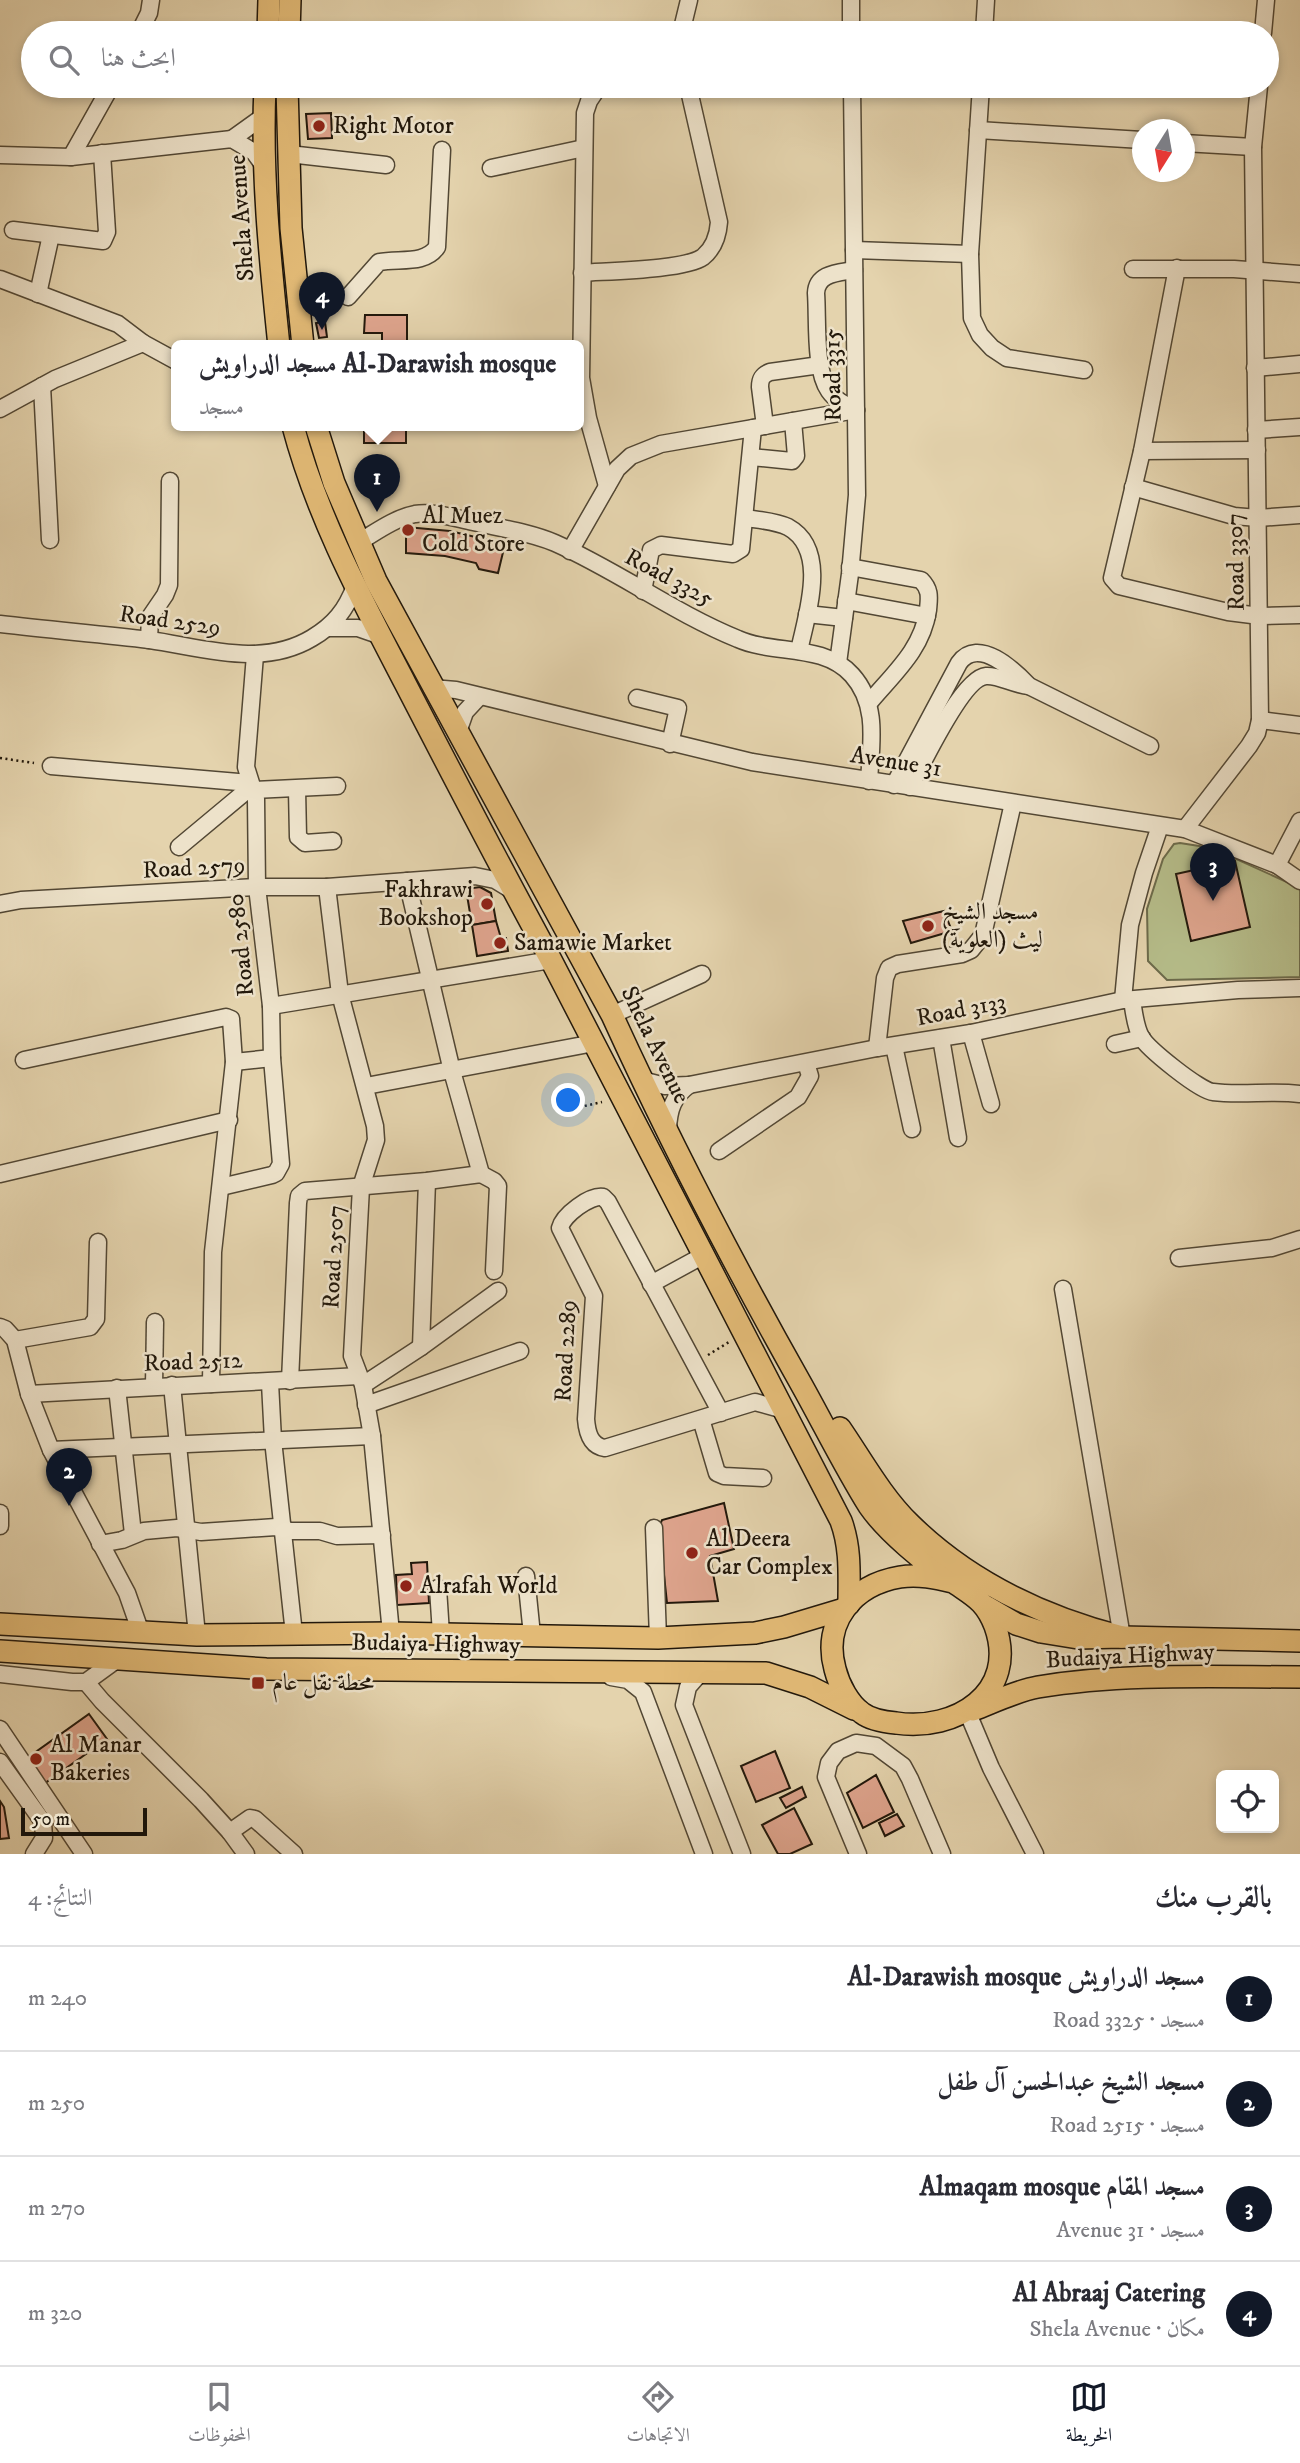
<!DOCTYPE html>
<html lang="ar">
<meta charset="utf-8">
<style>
body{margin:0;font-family:"IM FELL DW Pica",Amiri,serif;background:#f2f2f3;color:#2b2b33;direction:rtl}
.controls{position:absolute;right:21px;bottom:21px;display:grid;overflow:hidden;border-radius:10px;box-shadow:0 4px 10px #0003}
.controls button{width:63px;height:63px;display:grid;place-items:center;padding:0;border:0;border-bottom:2px solid #e1e1e2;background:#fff;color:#2b2b33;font:35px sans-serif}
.compass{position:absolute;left:1132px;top:119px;width:63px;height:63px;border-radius:50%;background:#fff;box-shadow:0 4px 10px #0003;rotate:191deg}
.scale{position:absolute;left:21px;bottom:18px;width:126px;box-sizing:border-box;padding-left:7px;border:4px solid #22180b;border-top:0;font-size:19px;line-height:24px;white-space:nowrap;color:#22180b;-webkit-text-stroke:5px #ede2ca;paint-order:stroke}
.you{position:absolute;left:569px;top:1101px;width:24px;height:24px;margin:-18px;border:5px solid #fff;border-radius:50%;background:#1a73e8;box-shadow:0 0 0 10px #1a73e833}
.badge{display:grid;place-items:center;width:46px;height:46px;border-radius:50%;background:#111827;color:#fff;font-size:23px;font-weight:700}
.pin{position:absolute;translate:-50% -58px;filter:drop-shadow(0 2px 4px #0008)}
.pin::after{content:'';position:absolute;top:37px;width:24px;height:21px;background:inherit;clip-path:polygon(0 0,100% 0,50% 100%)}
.popup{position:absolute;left:171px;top:340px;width:413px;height:91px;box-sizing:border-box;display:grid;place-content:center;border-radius:10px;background:#fff;filter:drop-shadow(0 2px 5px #0005);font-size:23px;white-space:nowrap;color:#7c7c81}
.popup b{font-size:26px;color:#2b2b33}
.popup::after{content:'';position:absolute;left:50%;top:100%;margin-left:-14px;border:14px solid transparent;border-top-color:#fff}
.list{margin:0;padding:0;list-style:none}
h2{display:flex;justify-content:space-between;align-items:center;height:91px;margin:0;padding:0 28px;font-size:30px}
h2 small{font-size:23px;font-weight:400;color:#7c7c81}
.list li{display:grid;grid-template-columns:46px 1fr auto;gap:21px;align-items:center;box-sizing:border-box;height:105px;padding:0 28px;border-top:2px solid #e1e1e2}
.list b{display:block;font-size:26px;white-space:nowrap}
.list p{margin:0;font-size:23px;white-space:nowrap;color:#7c7c81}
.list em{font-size:23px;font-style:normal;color:#7c7c81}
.icon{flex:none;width:38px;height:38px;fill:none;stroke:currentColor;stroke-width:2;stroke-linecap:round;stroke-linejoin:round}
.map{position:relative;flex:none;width:1300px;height:1854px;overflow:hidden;direction:ltr}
.search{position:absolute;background:#fff;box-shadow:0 4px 10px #0003;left:21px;right:21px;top:21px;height:77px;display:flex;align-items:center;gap:18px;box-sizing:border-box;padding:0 24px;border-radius:38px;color:#7c7c81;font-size:26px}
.sheet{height:511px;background:#fff}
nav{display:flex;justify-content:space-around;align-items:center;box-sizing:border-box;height:98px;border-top:2px solid #e1e1e2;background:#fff;font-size:19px;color:#7c7c81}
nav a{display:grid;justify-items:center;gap:4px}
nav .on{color:#111827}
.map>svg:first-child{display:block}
</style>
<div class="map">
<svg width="1300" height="1854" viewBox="0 0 1300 1854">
<rect width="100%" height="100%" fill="#e4d3ad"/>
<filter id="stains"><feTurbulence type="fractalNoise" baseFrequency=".00286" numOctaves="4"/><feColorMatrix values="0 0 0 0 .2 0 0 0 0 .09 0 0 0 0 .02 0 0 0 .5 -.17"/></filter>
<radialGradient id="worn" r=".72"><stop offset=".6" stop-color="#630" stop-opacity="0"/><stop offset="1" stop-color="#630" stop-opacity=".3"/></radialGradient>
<polygon fill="#b5bc89" stroke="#6c6a4a" stroke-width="2" points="1180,843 1212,848 1300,888 1300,977 1167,980 1148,961 1147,909 1163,859 1174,844"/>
<g fill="#dea48d" stroke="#22180b" stroke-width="2">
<polygon points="331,113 332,138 308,139 306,114"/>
<polygon points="365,315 407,315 407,346 382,346 382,333 364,333"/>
<polygon points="325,322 327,337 319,338 316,323"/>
<polygon points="381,426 406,426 406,443 364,443 364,428"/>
<polygon points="406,527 450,531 505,544 498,573 479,569 476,563 445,556 406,553"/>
<polygon points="1235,861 1250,927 1191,941 1176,874"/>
<polygon points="480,887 491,893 496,921 472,925 466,889"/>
<polygon points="944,911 952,931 911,943 903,921"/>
<polygon points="496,921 501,938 506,938 508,951 477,956 472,925"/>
<polygon points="724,1503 734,1549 710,1556 718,1601 667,1603 659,1528 662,1520"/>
<polygon points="427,1562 429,1603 397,1605 396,1575 412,1574 411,1563"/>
<polygon points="89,1714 107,1739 41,1786 23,1761"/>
<polygon points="775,1751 790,1788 756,1802 741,1766"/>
<polygon points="876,1775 894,1812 863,1828 847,1793"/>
<polygon points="802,1787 806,1797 786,1808 780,1798"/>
<polygon points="0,1801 4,1807 9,1838 0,1839"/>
<polygon points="794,1808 812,1844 790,1854 778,1854 762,1825"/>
<polygon points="897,1814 904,1826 885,1836 879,1823"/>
</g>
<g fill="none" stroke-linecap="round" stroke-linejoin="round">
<g stroke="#524734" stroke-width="19">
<g id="minor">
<polyline points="851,0 851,33"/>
<polyline points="139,33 149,13 151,0"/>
<polyline points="681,33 689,0"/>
<polyline points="984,33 986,0"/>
<polyline points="1263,33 1266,0"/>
<polyline points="599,86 589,101 585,113 581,378 588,418 607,486"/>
<polyline points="981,86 970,254 972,318 980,335 992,348 1007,358 1084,370"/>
<polyline points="978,130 1142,140"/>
<polyline points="232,139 264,116"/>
<polyline points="1184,143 1253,147"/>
<polyline points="289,154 386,165"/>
<polyline points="0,155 71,157 232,139 254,152 264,166"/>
<polyline points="71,157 111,86"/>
<polyline points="491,168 584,148"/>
<polyline points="13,230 103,241 107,232 102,153"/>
<polyline points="854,250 970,254"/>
<polyline points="1177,268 1142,451 1112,578 1119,586 1228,612 1260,616 1300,615"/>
<polyline points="1133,269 1234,269 1300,274"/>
<path d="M854 270C838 273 817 273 816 293 818 320 814 369 829 391 836 401 846 405 856 410"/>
<path d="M582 273C608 271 685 270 703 257 714 248 718 236 719 222L688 86"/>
<polyline points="0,279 118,324 143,343 176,361"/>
<polyline points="38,294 51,235"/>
<path d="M348 297 379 262C399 258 425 265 437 247L442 150"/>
<polyline points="1255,368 1300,364"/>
<polyline points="42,386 50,540"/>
<polyline points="0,409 55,379 143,343"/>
<path d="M765 426 760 387C760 379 762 375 770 372L820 365"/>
<polyline points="1256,430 1300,427"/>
<polyline points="1142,451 1257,450"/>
<polyline points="751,457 792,461 796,456 793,421"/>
<polyline points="1133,487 1234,516 1258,518 1300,515"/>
<path d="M745 518C759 520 776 521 788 527 830 550 806 616 799 651"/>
<path d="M359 542C376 532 395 518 415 514 434 511 454 518 473 522 500 528 529 532 555 543 618 571 674 613 738 639 774 655 823 643 852 675 879 705 871 744 869 781"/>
<polyline points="570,551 617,469 631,456 661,444 856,410"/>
<path d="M850 567 921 580C931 590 929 598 928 610 922 650 894 673 869 703"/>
<polyline points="643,591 651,550 661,545 733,554 741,549 753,428"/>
<polyline points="846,601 927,616"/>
<polyline points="807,614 844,618"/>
<path d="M0 624C50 630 100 634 150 640 204 648 262 668 312 638 334 625 346 610 355 586"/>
<polyline points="328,628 358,628 381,636"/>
<polyline points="149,640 150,617 165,595 169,585 170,481"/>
<polyline points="838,663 850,574 857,495 852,86"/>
<polyline points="432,688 456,690 752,762 1185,829 1277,865 1300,881"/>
<polyline points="637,698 678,708 670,744"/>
<polyline points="1260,720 1300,725"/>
<polyline points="458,732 465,712 479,697"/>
<polyline points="51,766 250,783"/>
<path d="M894 785 959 663C978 636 1014 670 1029 686L1150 746"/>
<path d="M910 787C922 765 962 678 986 676 999 675 1014 685 1029 686"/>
<polyline points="297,789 298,837 305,843 333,841"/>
<polyline points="253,790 337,786"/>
<polyline points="1185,829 1249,746 1257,733 1260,720 1253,147 1259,86"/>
<polyline points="179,847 251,787"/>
<polyline points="1277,865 1300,821"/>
<polyline points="407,881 452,1071 481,1174"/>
<polyline points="327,887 340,994 375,1126 376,1140 361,1187 352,1356 363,1385 372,1436 391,1633"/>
<polyline points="0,904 21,900 257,887 327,887 475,876 495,880 513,891"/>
<polyline points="1123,1000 1130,925 1144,873 1160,826"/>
<path d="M1132 1000C1134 1012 1135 1026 1141 1037 1148 1049 1200 1091 1213 1092 1242 1096 1271 1090 1300 1094"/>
<polyline points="271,1006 551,960"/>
<polyline points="612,1015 702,974"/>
<polyline points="971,1033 991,1104"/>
<polyline points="941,1038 958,1138"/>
<polyline points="1115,1044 1142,1038"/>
<polyline points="894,1046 912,1129"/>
<polyline points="877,1048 885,978 889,968 898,964 962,954 971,950 983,935 1013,803"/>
<polyline points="24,1060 226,1017 231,1019 234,1062 213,1252 211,1384"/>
<polyline points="234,1062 272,1058"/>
<polyline points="642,1080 665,1086 689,1085 877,1048 971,1033 1123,1000 1238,990 1300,988"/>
<polyline points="366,1086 594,1043"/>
<path d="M668 1129C669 1109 673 1097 689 1085"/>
<polyline points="719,1151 798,1097 810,1076 806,1063"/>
<polyline points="0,1174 229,1120"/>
<polyline points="221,1187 272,1175 276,1173 281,1164 272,1058 271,1006 257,887 256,799 246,767 255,655"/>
<polyline points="1179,1258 1272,1248 1300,1239"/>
<polyline points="651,1284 704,1255"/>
<polyline points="1063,1289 1122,1637"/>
<polyline points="0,1327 5,1329 15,1340 29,1394 51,1450 127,1593 141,1633"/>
<polyline points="15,1340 90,1327 96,1319 98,1242"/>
<polyline points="421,1347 427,1181"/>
<polyline points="290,1381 298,1203 299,1196 305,1191 427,1181 481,1174 494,1181 498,1186 494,1271"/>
<polyline points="270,1383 273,1440 294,1634"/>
<polyline points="172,1385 197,1635"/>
<polyline points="363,1385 421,1347 498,1291"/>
<polyline points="154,1386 155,1322"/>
<polyline points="117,1388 133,1534"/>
<path d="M29 1394C139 1387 249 1383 359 1376"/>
<polyline points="366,1405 520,1351"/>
<path d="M721 1413 608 1202 603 1197C590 1195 563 1215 560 1228L594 1296 586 1419C587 1432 590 1446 605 1448L755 1402 784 1410"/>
<polyline points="701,1419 717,1473 724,1476 763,1478"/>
<polyline points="51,1450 372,1436"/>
<polyline points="0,1513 0,1526"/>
<polyline points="654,1528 658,1638"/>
<polyline points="100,1544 122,1540 144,1531 177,1528 201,1532 276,1527 290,1531 320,1531 337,1536 382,1535"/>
<polyline points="526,1576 532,1635"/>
<polyline points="438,1588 441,1634"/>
<polyline points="702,1671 688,1687 684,1705 742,1854"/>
<polyline points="0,1674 72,1682 86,1682 119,1658"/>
<polyline points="611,1677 628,1680 643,1692 704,1854"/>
<polyline points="86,1682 102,1701 201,1800 230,1832 250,1818 255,1819 294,1854"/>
<polyline points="967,1711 991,1768 1035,1854"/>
<polyline points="0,1729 84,1854"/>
<polyline points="0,1762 43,1822 44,1838 34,1854"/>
<polyline points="230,1832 246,1854"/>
<polyline points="858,1854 826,1777 829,1763 838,1751 856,1743 876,1746 903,1766 910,1779 942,1854"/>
</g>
</g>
<g stroke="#22180b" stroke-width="24">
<g id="major">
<polyline points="268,33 269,0"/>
<polyline points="289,33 290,0"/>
<path d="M265 86C261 173 270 259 279 346"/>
<polyline points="287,86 291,228 303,346"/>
<path d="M293 426C317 517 362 600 405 683 453 776 501 868 551 960L841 1521C851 1548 849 1575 849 1604"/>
<path d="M316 426 334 483 376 581 612 1015C669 1140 733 1263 800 1382 823 1423 844 1466 869 1506 887 1532 925 1563 952 1581 973 1596 985 1600 995 1626 1019 1693 955 1732 896 1723 885 1722 871 1720 862 1713 849 1704 839 1685 835 1669 822 1622 853 1585 900 1577 918 1574 936 1578 953 1582"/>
<path d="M840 1428C862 1460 882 1497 910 1524 968 1581 1044 1617 1122 1637"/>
<polyline points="987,1607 1016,1624 1041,1632 1078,1638 1122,1637 1300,1641"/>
<polyline points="0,1624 197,1635 391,1633 658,1638 755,1633 784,1627 844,1609"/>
<polyline points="0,1651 266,1669 766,1673 810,1687 854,1709"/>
<path d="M973 1710C994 1702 1016 1691 1038 1687 1124 1673 1213 1677 1300 1677"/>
</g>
</g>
<g stroke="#22180b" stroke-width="2.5" stroke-dasharray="2 3.5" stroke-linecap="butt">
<polyline points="0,758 34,763"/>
<polyline points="558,1112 602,1102"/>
<polyline points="708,1355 729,1342"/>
</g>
<use href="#minor" stroke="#ede2ca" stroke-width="16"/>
<use href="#major" stroke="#e2ba76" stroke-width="21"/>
</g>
<g fill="#8f2418" stroke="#ede2ca" stroke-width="2.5">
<circle cx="319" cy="126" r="7"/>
<circle cx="408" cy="530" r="7"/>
<circle cx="487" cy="904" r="7"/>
<circle cx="928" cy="926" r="7"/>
<circle cx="500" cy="943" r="7"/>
<circle cx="692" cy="1553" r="7"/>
<circle cx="406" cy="1586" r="7"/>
<rect x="251" y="1676" width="14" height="14" rx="3.5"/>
<circle cx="36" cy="1759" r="7"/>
</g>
<g text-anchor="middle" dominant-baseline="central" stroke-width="5" stroke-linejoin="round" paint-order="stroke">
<g font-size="24" fill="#22180b" stroke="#ede2ca" text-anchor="start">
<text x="333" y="126">Right Motor</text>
<text x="422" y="516">Al Muez<tspan x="422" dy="28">Cold Store</tspan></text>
<text x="473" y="890" text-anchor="end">Fakhrawi<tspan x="473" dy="28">Bookshop</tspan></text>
<text x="942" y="912">مسجد الشيخ<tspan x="942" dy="28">ليث (العلوية)</tspan></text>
<text x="514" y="943">Samawie Market</text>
<text x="706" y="1539">Al Deera<tspan x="706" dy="28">Car Complex</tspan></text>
<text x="420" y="1586">Alrafah World</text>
<text x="272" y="1683">محطة نقل عام</text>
<text x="50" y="1745">Al Manar<tspan x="50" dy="28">Bakeries</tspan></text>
</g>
<g font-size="24" fill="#22180b" stroke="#ede2ca">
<text transform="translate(242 218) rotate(-94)">Shela Avenue</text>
<text transform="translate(833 375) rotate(-91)">Road 3315</text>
<text transform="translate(1236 562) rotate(-91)">Road 3307</text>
<text transform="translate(669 578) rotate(28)">Road 3325</text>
<text transform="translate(170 621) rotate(8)">Road 2529</text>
<text transform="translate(896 762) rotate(9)">Avenue 31</text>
<text transform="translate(194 868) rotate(-3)">Road 2579</text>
<text transform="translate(241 945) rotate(-96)">Road 2580</text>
<text transform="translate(961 1010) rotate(-11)">Road 3133</text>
<text transform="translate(655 1045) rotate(64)">Shela Avenue</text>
<text transform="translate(334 1257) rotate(-87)">Road 2507</text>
<text transform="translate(566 1351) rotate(-87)">Road 2289</text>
<text transform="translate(193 1362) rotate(-2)">Road 2512</text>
<text transform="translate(436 1644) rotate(1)">Budaiya Highway</text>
<text transform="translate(1130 1656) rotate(-3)">Budaiya Highway</text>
</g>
</g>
<rect width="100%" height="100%" filter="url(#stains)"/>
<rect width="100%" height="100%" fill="url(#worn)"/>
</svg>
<div class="controls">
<button><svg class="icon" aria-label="locate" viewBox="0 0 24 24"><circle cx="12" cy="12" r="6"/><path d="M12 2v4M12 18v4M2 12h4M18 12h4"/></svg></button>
</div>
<svg class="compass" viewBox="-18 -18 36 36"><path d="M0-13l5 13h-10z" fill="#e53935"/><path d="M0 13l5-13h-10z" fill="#7c7c81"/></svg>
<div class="scale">50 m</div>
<div class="you"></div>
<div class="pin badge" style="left:377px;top:512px">1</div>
<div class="popup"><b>مسجد الدراويش Al-Darawish mosque</b>مسجد</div>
<div class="pin badge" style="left:69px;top:1506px">2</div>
<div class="pin badge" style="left:1213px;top:901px">3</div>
<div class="pin badge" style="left:322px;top:330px">4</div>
<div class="search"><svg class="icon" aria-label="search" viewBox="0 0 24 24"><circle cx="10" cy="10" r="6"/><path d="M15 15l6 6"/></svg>ابحث هنا</div>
</div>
<section class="sheet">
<h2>بالقرب منك<small>النتائج: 4</small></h2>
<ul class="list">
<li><span class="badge">1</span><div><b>مسجد الدراويش Al-Darawish mosque</b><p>مسجد · Road 3325</p></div><em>240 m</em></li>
<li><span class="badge">2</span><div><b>مسجد الشيخ عبدالحسن آل طفل</b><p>مسجد · Road 2515</p></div><em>250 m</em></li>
<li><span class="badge">3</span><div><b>مسجد المقام Almaqam mosque</b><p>مسجد · Avenue 31</p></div><em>270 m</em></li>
<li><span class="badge">4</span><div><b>Al Abraaj Catering</b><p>مكان · Shela Avenue</p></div><em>320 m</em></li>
</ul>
</section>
<nav>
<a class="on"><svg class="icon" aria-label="map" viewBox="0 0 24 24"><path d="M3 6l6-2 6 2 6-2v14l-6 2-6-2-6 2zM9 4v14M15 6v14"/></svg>الخريطة</a>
<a><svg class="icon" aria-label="directions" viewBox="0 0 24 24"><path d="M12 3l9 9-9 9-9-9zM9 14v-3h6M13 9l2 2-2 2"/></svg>الاتجاهات</a>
<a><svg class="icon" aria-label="saved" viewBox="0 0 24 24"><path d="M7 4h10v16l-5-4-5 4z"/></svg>المحفوظات</a>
</nav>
